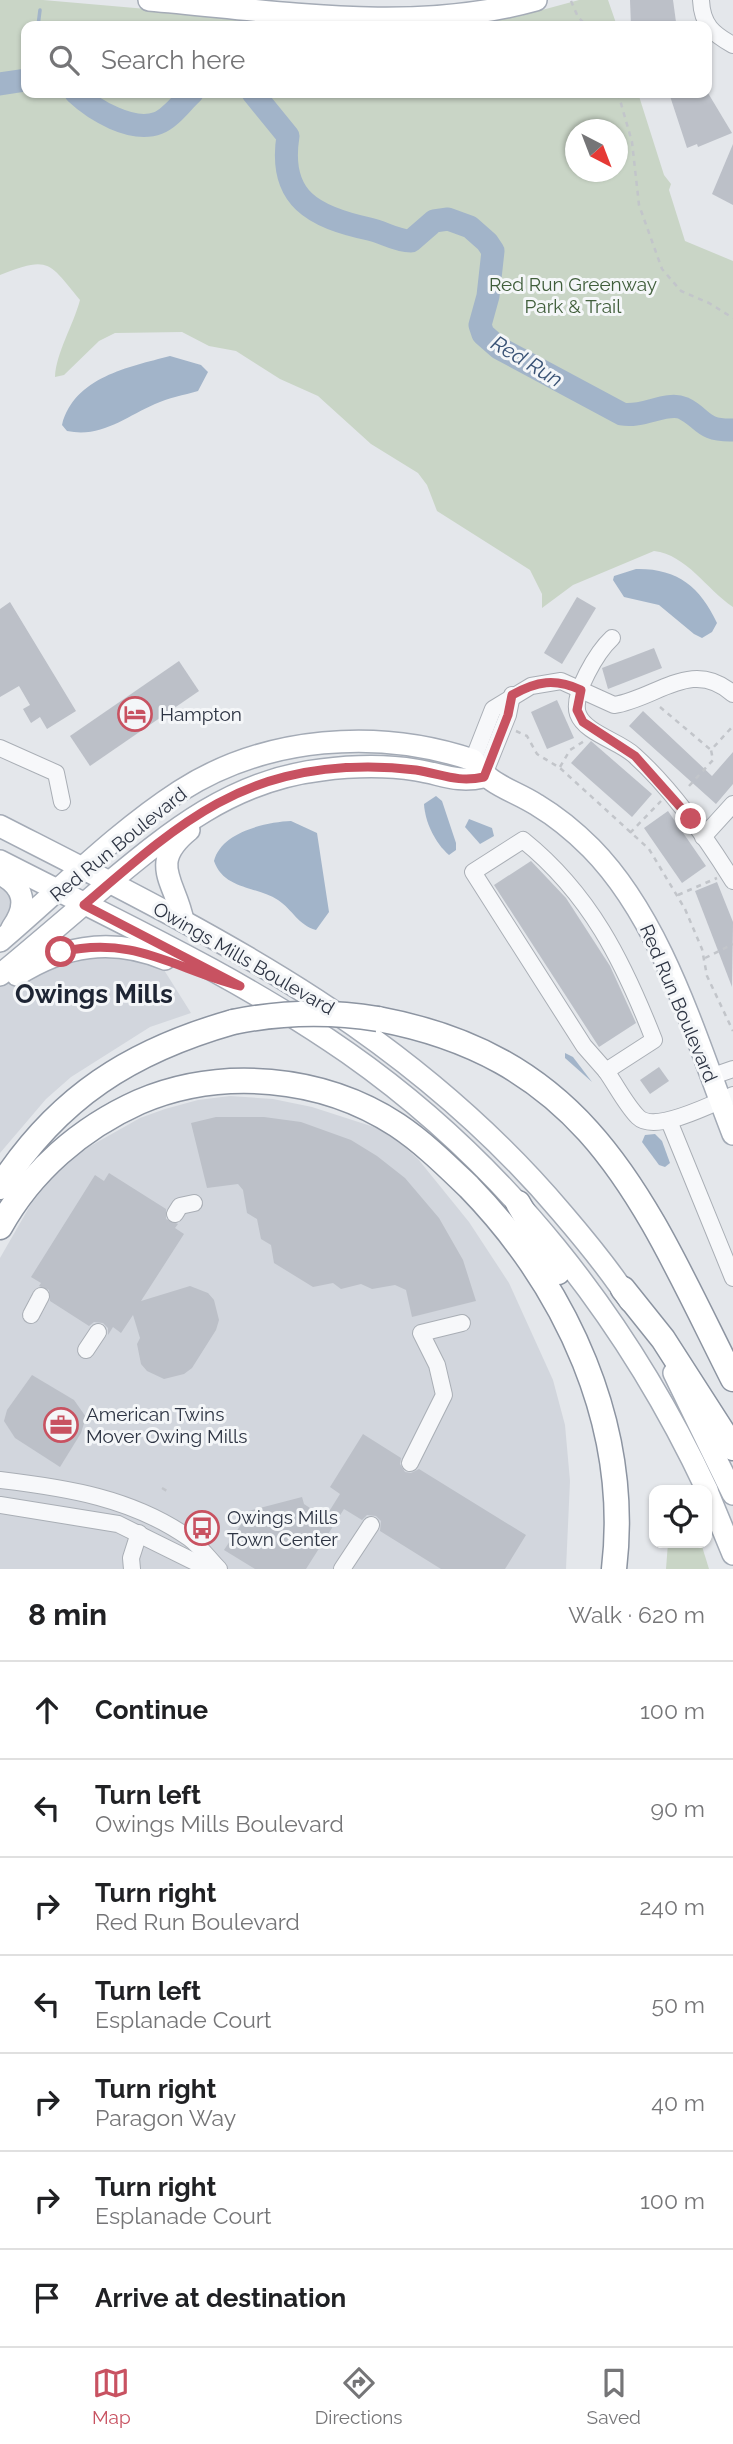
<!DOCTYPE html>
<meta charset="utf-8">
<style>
body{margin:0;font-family:Raleway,sans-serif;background:#f2f2f2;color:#202124}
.controls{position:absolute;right:21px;bottom:21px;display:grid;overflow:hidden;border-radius:14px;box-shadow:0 2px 5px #0004}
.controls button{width:63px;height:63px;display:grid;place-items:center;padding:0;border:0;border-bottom:2px solid #e0e0e0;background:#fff;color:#202124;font:35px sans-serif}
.compass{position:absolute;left:565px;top:119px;width:63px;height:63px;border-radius:50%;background:#fff;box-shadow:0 2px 5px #0004;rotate:138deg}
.stop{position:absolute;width:21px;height:21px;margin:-16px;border:5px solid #c85261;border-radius:50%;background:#fff}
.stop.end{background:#c85261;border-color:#fff;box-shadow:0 2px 7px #0008}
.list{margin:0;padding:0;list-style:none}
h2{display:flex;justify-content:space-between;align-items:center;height:91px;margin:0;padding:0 28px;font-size:30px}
h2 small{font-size:23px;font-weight:400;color:#757577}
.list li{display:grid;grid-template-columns:46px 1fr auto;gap:21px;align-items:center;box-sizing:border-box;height:98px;padding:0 28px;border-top:2px solid #e0e0e0}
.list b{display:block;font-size:26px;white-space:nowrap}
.list p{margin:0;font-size:23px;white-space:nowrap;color:#757577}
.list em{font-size:23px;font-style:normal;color:#757577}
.icon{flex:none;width:38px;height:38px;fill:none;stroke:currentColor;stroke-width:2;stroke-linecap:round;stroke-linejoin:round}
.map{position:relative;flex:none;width:733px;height:1569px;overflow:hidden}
.search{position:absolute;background:#fff;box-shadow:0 2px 5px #0004;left:21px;right:21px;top:21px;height:77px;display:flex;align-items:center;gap:18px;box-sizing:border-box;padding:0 24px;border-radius:14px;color:#757577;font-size:26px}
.sheet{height:777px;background:#fff}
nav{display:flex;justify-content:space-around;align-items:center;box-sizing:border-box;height:98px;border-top:2px solid #e0e0e0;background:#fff;font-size:19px;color:#757577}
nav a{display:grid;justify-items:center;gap:4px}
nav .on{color:#c85261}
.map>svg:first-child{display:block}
</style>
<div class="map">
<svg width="733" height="1569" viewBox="0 0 733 1569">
<rect width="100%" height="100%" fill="#e4e7eb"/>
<g fill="#d2d6dd">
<polygon points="0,878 8,885 15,907 0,931"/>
<polygon points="88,953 159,962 191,1013 150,1027 71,1077 46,1099 0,1153 0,966"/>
<polygon points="230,1096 273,1099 312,1107 377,1128 399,1142 418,1159 469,1222 509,1283 553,1380 565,1425 570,1481 566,1569 0,1569 0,1258 31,1204 54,1175 78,1153 140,1118 165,1109 198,1100"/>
</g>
<g fill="#c9d5c6" fill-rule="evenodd">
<path d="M0 0H43L342 26H26V93H638L664 175 671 184 669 190 685 241 733 261V607C706 589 687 555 654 551L573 585 542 608V594L530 570 437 511 427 485 418 473 371 444 318 396 280 379 236 351 209 346 182 332 115 333 99 341 64 375 55 377C56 353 73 326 80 300 48 261 49 256 0 275ZM576 130H618V172H576Z"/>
<polygon points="579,0 608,0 617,26 448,26 520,16"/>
<polygon points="668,1543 701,1543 709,1569 666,1569"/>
</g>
<g fill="#a2b4c9">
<path d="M170 356 201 365 208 372 198 391C184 395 168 398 155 404 125 417 102 438 67 431L62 425C74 377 129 367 170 356Z"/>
<path d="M636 569C676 568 700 586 717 623L712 632 702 638 694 634 659 605 624 597 613 580 614 576Z"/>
<path d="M436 796 442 801 456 843V850L449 855C435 843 425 822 424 804Z"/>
<polygon points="469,819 492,828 494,836 480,844 465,827"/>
<path d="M291 821 317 833 329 912 316 930C298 925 293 910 278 900 257 886 224 890 214 861 221 832 266 822 291 821Z"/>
<polygon points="565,1053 573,1057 592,1082 565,1058"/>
<polygon points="655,1134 662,1141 670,1163 665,1167 659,1165 642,1142 645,1135"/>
</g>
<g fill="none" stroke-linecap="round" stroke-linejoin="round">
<polyline stroke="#a2b4c9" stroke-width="3.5" points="38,26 40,10"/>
<g stroke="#a2b4c9" stroke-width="23">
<polyline points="0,84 26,80"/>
<path d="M76 93C94 110 132 133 158 123 171 118 182 102 192 93"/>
<path d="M253 93 288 136C278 199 314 217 369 229 384 232 395 241 411 241L434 221 448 219 470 227 487 242 493 251 488 296 480 325 483 334 499 348 622 414C642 418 667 401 683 408 704 418 701 431 733 430"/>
</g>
</g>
<g fill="#bcc0c8">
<polygon points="630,0 673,0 676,22 674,26 631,26"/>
<polygon points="669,93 708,93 732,133 698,147 697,144 687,148"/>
<polygon points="733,144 733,205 712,194"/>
<polygon points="577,597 596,608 562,664 544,653"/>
<polygon points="10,602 76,711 47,729 40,717 31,723 23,709 30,705 19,686 0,697 0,609"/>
<polygon points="654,648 662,668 608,689 602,668"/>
<polygon points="179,661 199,691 90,766 70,736"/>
<polygon points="557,700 574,738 547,749 531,712"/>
<polygon points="643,711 712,776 733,752 733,784 716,804 629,726"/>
<polygon points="591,741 652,794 632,817 571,763"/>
<polygon points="668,811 706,866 682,883 644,828"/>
<polygon points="531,861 566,898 610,966 636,1023 599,1047 494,885"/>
<polygon points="717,882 733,922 732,987 695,891"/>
<polygon points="659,1067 669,1081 650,1094 640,1080"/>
<polygon points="216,1117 264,1117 301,1122 351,1140 377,1156 405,1178 439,1218 463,1260 476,1301 412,1317 406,1290 395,1285 372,1289 361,1284 341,1289 333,1283 313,1287 274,1263 271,1245 261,1239 257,1219 247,1213 243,1190 238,1184 207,1188 191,1123"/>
<polygon points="109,1173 166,1209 166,1219 178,1224 175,1228 184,1234 141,1301 190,1286 208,1293 214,1300 219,1320 216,1330 192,1368 184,1374 164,1379 147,1371 141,1364 137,1344 140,1338 133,1315 121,1333 113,1327 108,1335 108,1328 103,1323 94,1322 89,1326 50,1301 49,1290 39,1286 41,1283 31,1277 95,1175 104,1181"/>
<polygon points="32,1375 74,1400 86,1417 81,1433 60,1467 15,1438 4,1421 7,1410"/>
<polygon points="363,1434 401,1458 400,1464 405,1472 411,1473 419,1469 526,1535 505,1569 441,1569 380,1531 381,1521 376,1516 367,1515 362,1520 344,1509 306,1569 255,1569 224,1550 244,1520 241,1513 302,1497 304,1504 325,1518 340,1494 330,1487"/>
</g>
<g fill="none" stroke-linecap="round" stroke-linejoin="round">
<g stroke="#a9aeb5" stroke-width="18">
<g id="minor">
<path d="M701 0C702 25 713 34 733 45"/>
<path d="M612 638C598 651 571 694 578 714 585 733 619 741 634 755 673 790 705 836 733 881"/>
<polyline points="0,748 56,773 62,802"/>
<path d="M473 760 493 709 531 686 561 681 614 705C656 699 692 657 733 694"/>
<polyline points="483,777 508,715 512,695"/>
<polyline points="703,837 733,804"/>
<path d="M523 840C590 894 623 961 654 1040L606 1071 584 1046 473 872Z"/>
<path d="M606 1071C616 1085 626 1105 638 1117 655 1134 714 1103 733 1095"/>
<polyline points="710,1077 733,1069"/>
<polyline points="669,1121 733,1278"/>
<polyline points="175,1214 180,1206 194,1203"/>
<polyline points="31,1315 41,1296"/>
<polyline points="86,1350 98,1332"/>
<polyline points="410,1463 444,1395 437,1365 421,1333 462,1323"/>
<path d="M0 1480C67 1488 132 1498 189 1538 200 1546 209 1559 219 1569"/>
<polyline points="0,1505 118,1524 209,1569"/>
<polyline points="132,1569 131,1558 139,1533"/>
<polyline points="342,1569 371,1525"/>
</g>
</g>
<g stroke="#a4abb6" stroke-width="24">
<g id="major">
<path d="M149 0C277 11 410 35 536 0"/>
<path d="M0 826C211 934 405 1027 562 1213 586 1241 610 1270 630 1301"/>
<path d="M0 861C117 921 239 977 348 1053 505 1163 626 1317 707 1490"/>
<path d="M0 874C25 886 28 906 12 928"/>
<path d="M183 921C176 882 147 864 189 830"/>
<path d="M0 941C59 891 115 833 180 791 266 736 378 728 473 760 489 786 512 789 537 805 557 817 575 832 591 848 663 921 696 1040 733 1134"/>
<path d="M0 975C35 946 70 916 105 886 171 831 233 780 321 770 352 766 385 765 416 770 442 774 457 783 483 777"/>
<path d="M17 975C64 945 112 937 165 959"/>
<polyline points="674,1373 733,1494"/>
<polyline points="707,1491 733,1554"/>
</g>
</g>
<g stroke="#8c94a1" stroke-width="27">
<g id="highway">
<path d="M378 1019C593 1059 645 1205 733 1379"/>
<path d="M0 1187C58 1097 131 1051 233 1022"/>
<polyline points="518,1203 558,1272"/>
<path d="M0 1227C31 1171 81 1128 139 1102 221 1067 322 1076 397 1125 424 1143 446 1165 469 1187 567 1288 631 1426 614 1569"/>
<polyline points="623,1289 663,1339 733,1448"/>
</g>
</g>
<g stroke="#c2c5ca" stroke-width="2.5" stroke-dasharray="5 5" stroke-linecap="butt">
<polyline points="571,1 578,17 587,26"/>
<polyline points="618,93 632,142 639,205 662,269 681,291 709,303 733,318"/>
<polyline points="660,707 711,750"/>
<polyline points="516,731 527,736 537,754 560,768 649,849 685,909 702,949 707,976 733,1031"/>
<polyline points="560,767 570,750 586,740"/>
<polyline points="689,786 713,760 711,750 733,726"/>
<polyline points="630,833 661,801"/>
<polyline points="678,895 717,878"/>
<polyline points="705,958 733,944"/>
<polyline points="208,1408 216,1414"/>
<polyline points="193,1437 198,1440"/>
<polyline points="162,1488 167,1491"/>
</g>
<use href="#minor" stroke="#f7f8fa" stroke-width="16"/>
<use href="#major" stroke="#fff" stroke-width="21"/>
<use href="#highway" stroke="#fff" stroke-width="24"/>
<g stroke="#8c94a1" stroke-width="27" stroke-linecap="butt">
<path id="highway-bridge" d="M233 1022C282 1012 329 1011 378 1019"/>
</g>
<use href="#highway-bridge" stroke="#fff" stroke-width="24"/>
</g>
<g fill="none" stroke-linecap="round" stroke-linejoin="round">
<path stroke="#c85261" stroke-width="9" d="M61 952C134 935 173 968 240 986L84 905C176 826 239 767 368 767 384 767 400 768 416 770 442 774 457 783 484 777L508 715 512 695C537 681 555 678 581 690L577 710 583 722 635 756 691 819"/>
</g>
<defs>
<g id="hotel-ring" transform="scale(1.75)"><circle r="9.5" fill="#f4f6f8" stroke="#c85261" stroke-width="1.5"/><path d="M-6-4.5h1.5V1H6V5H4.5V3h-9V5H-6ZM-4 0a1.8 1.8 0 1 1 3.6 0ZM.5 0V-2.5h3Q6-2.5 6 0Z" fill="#c85261"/></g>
<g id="office-ring" transform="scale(1.75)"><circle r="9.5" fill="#f4f6f8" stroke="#c85261" stroke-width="1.5"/><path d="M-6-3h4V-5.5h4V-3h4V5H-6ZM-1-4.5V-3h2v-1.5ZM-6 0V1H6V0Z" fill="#c85261"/></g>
<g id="bus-ring" transform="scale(1.75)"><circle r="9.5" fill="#f4f6f8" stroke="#c85261" stroke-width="1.5"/><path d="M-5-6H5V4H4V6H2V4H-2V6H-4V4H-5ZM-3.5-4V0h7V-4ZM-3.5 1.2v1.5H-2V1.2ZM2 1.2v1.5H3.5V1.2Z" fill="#c85261"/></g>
</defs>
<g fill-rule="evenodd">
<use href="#hotel-ring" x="135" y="714"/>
<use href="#office-ring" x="61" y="1425"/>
<use href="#bus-ring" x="202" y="1528"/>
</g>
<g text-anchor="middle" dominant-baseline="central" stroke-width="6" stroke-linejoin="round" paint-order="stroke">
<g font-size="19" fill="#405e3b" stroke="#f4f6f8">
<text x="573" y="284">Red Run Greenway<tspan x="573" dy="22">Park &amp; Trail</tspan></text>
</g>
<g font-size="19" fill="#2d3443" stroke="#f4f6f8" text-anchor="start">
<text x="160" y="714">Hampton</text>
<text x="86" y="1414">American Twins<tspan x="86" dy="22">Mover Owing Mills</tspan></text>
<text x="227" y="1517">Owings Mills<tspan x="227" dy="22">Town Center</tspan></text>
</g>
<g font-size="19" fill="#2d3443" stroke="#f4f6f8">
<text transform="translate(118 844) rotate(-39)">Red Run Boulevard</text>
<text transform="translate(244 958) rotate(30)">Owings Mills Boulevard</text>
<text transform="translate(679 1003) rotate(67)">Red Run Boulevard</text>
</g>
<g font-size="21" font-style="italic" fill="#395275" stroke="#f4f6f8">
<text transform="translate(527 361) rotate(31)">Red Run</text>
</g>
<g font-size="26" font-weight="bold" fill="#1e2534" stroke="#f4f6f8">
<text x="94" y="994">Owings Mills</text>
</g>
</g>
</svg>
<div class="controls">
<button><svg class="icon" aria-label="locate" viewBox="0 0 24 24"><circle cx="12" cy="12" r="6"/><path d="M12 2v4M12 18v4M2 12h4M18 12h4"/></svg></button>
</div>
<svg class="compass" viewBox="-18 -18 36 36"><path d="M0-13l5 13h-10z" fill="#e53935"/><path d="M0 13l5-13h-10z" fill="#757577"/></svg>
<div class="stop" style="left:61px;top:952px"></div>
<div class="stop end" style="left:691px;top:819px"></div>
<div class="search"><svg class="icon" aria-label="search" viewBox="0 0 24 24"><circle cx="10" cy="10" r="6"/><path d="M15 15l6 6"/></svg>Search here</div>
</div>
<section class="sheet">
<h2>8 min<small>Walk · 620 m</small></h2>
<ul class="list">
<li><svg class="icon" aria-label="ahead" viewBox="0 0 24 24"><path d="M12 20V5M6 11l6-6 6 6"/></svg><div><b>Continue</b></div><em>100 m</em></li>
<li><svg class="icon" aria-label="left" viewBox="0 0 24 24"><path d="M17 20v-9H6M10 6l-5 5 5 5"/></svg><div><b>Turn left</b><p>Owings Mills Boulevard</p></div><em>90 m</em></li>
<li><svg class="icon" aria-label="right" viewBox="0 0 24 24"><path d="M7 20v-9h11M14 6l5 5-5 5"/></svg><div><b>Turn right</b><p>Red Run Boulevard</p></div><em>240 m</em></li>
<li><svg class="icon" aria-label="left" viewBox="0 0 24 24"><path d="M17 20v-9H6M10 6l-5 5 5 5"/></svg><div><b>Turn left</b><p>Esplanade Court</p></div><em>50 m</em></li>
<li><svg class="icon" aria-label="right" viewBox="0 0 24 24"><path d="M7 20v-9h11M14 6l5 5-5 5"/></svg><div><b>Turn right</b><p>Paragon Way</p></div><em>40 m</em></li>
<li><svg class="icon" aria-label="right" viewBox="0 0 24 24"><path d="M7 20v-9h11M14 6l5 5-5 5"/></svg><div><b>Turn right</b><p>Esplanade Court</p></div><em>100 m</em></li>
<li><svg class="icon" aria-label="arrive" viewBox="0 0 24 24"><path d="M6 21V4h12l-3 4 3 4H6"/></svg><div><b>Arrive at destination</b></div></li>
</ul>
</section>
<nav>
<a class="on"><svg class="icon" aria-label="map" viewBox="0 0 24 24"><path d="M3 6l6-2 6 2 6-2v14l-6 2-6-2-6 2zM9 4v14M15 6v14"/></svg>Map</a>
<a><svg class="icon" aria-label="directions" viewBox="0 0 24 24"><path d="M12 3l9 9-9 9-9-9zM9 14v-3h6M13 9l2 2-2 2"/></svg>Directions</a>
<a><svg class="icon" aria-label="saved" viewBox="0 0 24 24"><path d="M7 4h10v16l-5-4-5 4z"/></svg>Saved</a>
</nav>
